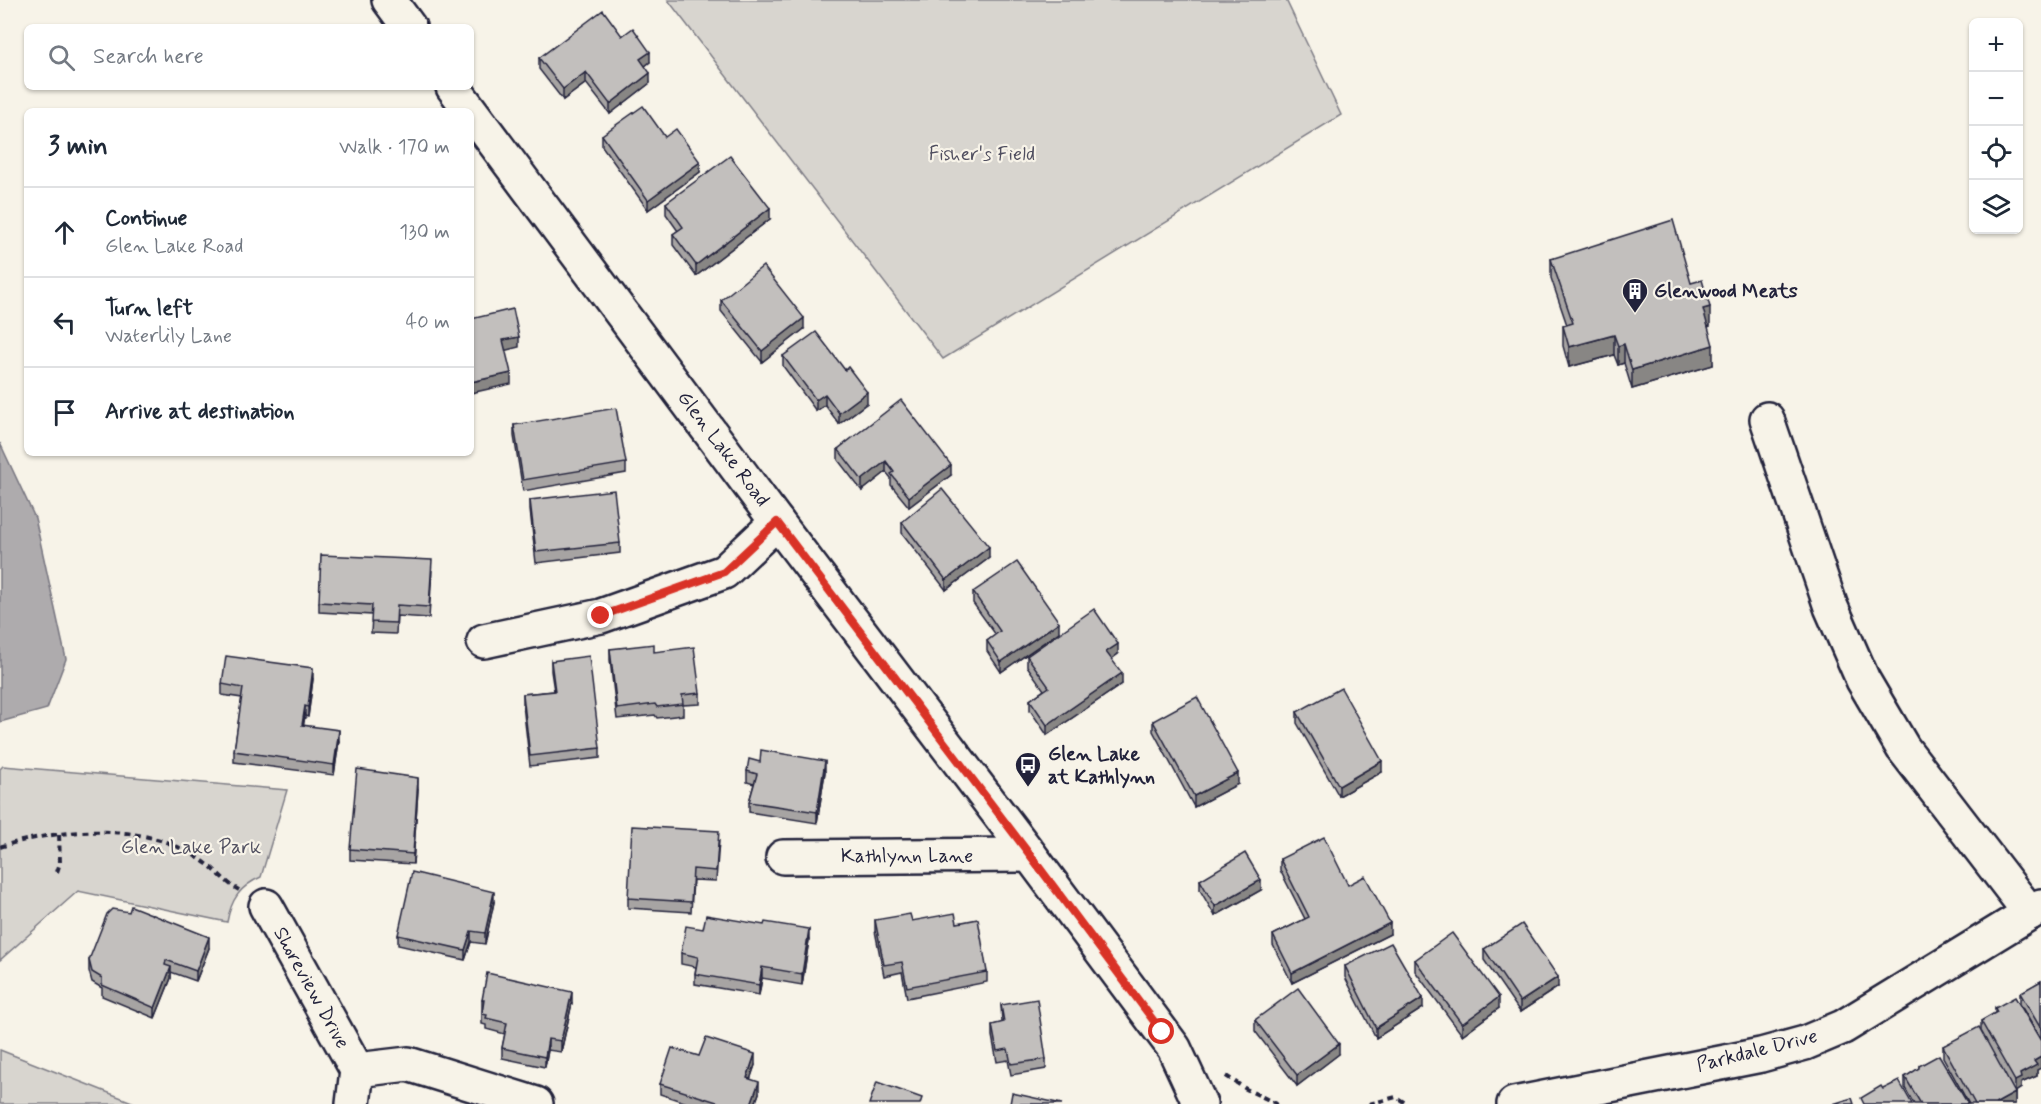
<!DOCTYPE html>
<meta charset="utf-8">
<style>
body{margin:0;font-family:Mynerve,sans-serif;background:#f6f6f7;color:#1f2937}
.controls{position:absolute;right:18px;top:18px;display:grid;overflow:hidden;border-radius:9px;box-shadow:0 2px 4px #0004}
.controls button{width:54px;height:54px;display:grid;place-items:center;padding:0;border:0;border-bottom:2px solid #e0e1e3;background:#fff;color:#1f2937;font:30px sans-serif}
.stop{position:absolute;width:18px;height:18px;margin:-14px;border:4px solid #d93025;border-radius:50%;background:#fff}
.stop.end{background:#d93025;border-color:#fff;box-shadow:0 2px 6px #0008}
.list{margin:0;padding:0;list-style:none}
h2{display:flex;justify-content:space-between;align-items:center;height:78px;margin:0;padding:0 24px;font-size:26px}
h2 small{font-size:20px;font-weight:400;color:#747a83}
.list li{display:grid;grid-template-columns:39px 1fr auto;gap:18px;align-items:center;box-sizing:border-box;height:90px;padding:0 24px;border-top:2px solid #e0e1e3}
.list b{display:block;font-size:22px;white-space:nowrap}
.list p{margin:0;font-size:20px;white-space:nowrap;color:#747a83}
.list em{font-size:20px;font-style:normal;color:#747a83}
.icon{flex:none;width:33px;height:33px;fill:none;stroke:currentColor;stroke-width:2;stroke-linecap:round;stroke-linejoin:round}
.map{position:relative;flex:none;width:2041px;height:1104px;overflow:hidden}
.search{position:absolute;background:#fff;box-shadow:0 2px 4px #0004;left:24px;top:24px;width:450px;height:66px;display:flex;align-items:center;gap:15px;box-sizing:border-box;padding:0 21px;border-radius:9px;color:#747a83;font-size:22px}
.panel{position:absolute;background:#fff;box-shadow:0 2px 4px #0004;left:24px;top:108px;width:450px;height:348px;border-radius:9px}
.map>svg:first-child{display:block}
</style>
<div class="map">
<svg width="2041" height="1104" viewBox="0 0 2041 1104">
<rect width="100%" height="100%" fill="#f7f3e8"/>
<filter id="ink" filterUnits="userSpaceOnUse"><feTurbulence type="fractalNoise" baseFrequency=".0167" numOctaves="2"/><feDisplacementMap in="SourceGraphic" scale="12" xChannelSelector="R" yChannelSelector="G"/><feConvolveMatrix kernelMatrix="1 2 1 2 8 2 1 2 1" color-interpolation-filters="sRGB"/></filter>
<g filter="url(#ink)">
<g fill="#d8d5cf" stroke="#7d7c85" stroke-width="1.5">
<polygon points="668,0 1286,0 1341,115 943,359"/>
<path d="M3 766 287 790 261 877C240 886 231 900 227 922L78 891 0 960V769Z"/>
<polygon points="0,1050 137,1104 0,1104"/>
</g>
<polygon fill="#aeabad" stroke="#76747f" stroke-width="1.5" points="0,443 35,518 66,659 47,709 0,722"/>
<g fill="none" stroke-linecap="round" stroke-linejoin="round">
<g stroke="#22223b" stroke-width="38">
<g id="minor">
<polyline points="389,0 409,27"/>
<polyline points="453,87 777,522 1030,855 1174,1048 1200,1104"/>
<polyline points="1767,419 1831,607 1863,680 1903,748 2030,913"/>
<polyline points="484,641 601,616 724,572 777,522"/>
<polyline points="783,857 1030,855"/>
<polyline points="266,906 357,1070 353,1104"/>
<polyline points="357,1070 408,1064 536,1104"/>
<polyline points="1514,1104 1761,1055 1805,1043 1843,1027 2041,906"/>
</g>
</g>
<g stroke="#22223b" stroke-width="4" stroke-dasharray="6 4.5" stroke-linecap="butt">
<path d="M0 847C52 830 130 823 180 848 189 852 199 858 207 864 219 873 226 883 239 890"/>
<polyline points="57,872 60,863 59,833"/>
<polyline points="1226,1076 1246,1089 1277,1104"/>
<polyline points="1369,1104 1396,1097 1407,1104"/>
</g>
<use href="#minor" stroke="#f7f3e8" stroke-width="33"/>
</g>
<g fill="#a7a4a3" stroke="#22223b" stroke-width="1.5">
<polygon points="622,36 650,62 645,66 650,83 610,114 586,83 563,100 539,69 539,58"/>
<polygon points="602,135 665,137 700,172 648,210 602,146"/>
<polygon points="666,203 770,219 696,276 673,245 673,234 678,231 666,214"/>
<polygon points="1551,259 1691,283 1710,326 1708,327 1713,365 1632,389 1624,363 1618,365 1614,355 1569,367 1563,346 1563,326 1567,325 1551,278"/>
<polygon points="721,300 804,329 762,362 721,311"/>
<polygon points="783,356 867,403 839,424 825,405 816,411 783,366"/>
<polygon points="514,425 626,463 626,473 523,491 514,436"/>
<polygon points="838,449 951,475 909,507 891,485 891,478 886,472 862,491 838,460"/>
<polygon points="530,500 620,543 620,553 536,563 530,510"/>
<polygon points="902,522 989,558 946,590 902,533"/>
<polygon points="432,571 429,618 397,616 396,634 371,633 372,615 319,612 319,602"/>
<polygon points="973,592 1059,632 1001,672 987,651 987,641 996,635 973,603"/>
<polygon points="610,649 654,652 700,693 700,704 683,705 683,715 657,718 655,715 617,719 610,660"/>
<polygon points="1118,654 1111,659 1122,684 1047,735 1030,710 1030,700 1044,690 1027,666 1027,656"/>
<polygon points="551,661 600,748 600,758 530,766 523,705 523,694 554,691 551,671"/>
<polygon points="313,679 308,717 305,716 303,725 339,741 334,775 234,762 234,751 242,698 222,695 222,684"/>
<polygon points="1297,712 1382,772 1339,796 1297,723"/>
<polygon points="1153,721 1238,784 1194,807 1153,731"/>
<polygon points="760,762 825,772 817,823 749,812 749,802 754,784 747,782 747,771"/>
<polygon points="418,789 413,864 350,860 350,849"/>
<polygon points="719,841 716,881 693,880 691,912 628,908 628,898"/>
<polygon points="1280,859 1348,885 1390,934 1292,983 1273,945 1273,935 1305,919 1280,870"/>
<polygon points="1200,880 1261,890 1215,916 1200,890"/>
<polygon points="494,902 485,944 471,942 465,960 398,945 398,935"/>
<polygon points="875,920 957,923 987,972 987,982 907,998 902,972 884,976 875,931"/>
<polygon points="703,929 809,940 802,985 762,978 759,995 695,984 695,974 696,967 681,964 681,953"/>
<polygon points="209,948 196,981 171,972 171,978 155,1018 102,996 102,988 92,982 89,971 89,960"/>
<polygon points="1484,949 1558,987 1520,1012 1484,960"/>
<polygon points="1415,960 1499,1008 1462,1035 1415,971"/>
<polygon points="1345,966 1423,1008 1376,1038 1345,977"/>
<polygon points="2041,981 2041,1040 2020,1004 2020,993"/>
<polygon points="482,1000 572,1003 561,1052 548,1050 545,1067 502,1058 502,1048 505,1034 486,1029 486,1025 482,1024"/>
<polygon points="1001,1005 1046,1059 1046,1069 1011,1075 1008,1060 997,1062 992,1036 992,1025 1002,1023"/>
<polygon points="1995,1008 2037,1070 2037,1076 2021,1083 2021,1088 2015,1092 2015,1104 1969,1104 1943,1057 1943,1046 1981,1031 1981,1021 1995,1013"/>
<polygon points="1255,1020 1339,1054 1297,1086 1255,1031"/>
<polygon points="699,1056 755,1065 750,1079 759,1093 755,1104 690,1104 660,1094 660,1084"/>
<polygon points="1919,1066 1968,1104 1914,1104 1905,1088 1905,1077 1919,1069"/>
</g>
<g fill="#888684" stroke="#22223b" stroke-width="1.5">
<polygon points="650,52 650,62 640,70 640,59"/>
<polygon points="586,72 586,83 563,100 563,89"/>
<polygon points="650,73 650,83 610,114 610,104"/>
<polygon points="700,162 700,172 648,210 648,200"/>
<polygon points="770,208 770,219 696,276 696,265"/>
<polygon points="1710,307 1710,326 1703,329 1703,309"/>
<polygon points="804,318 804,329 762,362 762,351"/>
<polygon points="1614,335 1614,355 1569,367 1569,347"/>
<polygon points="519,337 519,347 503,351 503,340"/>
<polygon points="1624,344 1624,363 1618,365 1618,346"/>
<polygon points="1713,345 1713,365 1632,389 1632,370"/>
<polygon points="511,373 511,384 471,393 471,382"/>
<polygon points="867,392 867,403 839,424 839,413"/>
<polygon points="825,394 825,405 816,411 816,400"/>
<polygon points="886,461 886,472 862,491 862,480"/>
<polygon points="951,465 951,475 909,507 909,497"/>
<polygon points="989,547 989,558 946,590 946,580"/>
<polygon points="1059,622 1059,632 1001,672 1001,662"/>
<polygon points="1118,644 1118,654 1106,663 1106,652"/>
<polygon points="313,668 313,679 308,717 308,707"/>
<polygon points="1122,673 1122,684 1047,735 1047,725"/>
<polygon points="305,706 305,716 302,735 302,725"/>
<polygon points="339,730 339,741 334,775 334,765"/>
<polygon points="825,761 825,772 817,823 817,812"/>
<polygon points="1382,761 1382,772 1339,796 1339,786"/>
<polygon points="1238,773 1238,784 1194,807 1194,796"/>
<polygon points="418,778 418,789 413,864 413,854"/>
<polygon points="1261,880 1261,890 1215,916 1215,906"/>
<polygon points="494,892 494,902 485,944 485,933"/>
<polygon points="1390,923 1390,934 1292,983 1292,973"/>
<polygon points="809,929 809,940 802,985 802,974"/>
<polygon points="471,931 471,942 465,960 465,950"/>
<polygon points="209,937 209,948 196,981 196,971"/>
<polygon points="171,967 171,978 155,1018 155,1008"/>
<polygon points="762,967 762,978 759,995 759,985"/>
<polygon points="1558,977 1558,987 1520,1012 1520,1002"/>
<polygon points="572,992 572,1003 561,1052 561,1041"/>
<polygon points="1499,997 1499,1008 1462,1035 1462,1024"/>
<polygon points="1423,998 1423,1008 1376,1038 1376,1028"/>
<polygon points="548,1039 548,1050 545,1067 545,1057"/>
<polygon points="1339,1044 1339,1054 1297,1086 1297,1075"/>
<polygon points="755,1054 755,1065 747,1089 747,1078"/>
<polygon points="2041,1057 2041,1068 2037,1070 2037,1076 2021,1083 2021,1088 2015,1092 2015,1081 2020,1074 2034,1061"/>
<polygon points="759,1082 759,1093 755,1104 751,1104"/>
<polygon points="2015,1093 2015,1104 1995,1104"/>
</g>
<g fill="#c2bfbd" stroke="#22223b" stroke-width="1.5">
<polygon points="603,10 622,36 633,28 650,52 640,59 650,73 610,104 586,72 563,89 539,58"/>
<polygon points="643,106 665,137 676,129 700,162 648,200 602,135"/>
<polygon points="730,156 770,208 696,265 673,234 683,227 666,203"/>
<polygon points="1673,220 1691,283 1702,280 1710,307 1703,309 1713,345 1632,370 1624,344 1618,346 1614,335 1569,347 1563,326 1573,323 1551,259"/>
<polygon points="763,266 804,318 762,351 721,300"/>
<polygon points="513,309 519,337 503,340 511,373 471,382 471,319"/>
<polygon points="816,332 845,370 848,367 867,392 839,413 825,394 816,400 783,356"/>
<polygon points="901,400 951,465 909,497 891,474 894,472 886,461 862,480 838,449"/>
<polygon points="616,408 626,463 523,480 514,425"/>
<polygon points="942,489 989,547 946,580 902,522"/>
<polygon points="614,490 620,543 536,552 530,500"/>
<polygon points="321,555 432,560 429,607 397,605 396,623 371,622 372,605 319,602"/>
<polygon points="1017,562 1059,622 1001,662 987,641 1000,631 973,592"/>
<polygon points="1094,609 1118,644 1106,652 1122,673 1047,725 1030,700 1049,687 1027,656"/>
<polygon points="654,644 654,652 694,647 700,693 682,695 683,704 657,707 655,704 617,709 610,649"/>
<polygon points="226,656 313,668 308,707 305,706 302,725 339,730 334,765 234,751 243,688 222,684"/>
<polygon points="589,656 600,748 530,756 523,694 555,691 551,661"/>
<polygon points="1341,688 1382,761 1339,786 1297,712"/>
<polygon points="1197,697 1238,773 1194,796 1153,721"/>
<polygon points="761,750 825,761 817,812 749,802 757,774 747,771 749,759 760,762"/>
<polygon points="357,769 418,778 413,854 350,849"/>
<polygon points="632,826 719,831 716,871 693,869 691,902 628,898"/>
<polygon points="1324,837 1348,885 1365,876 1390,923 1292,973 1273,935 1309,917 1280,859"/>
<polygon points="1245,853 1261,880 1215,906 1200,880"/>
<polygon points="412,872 494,892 485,933 471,931 465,950 398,935"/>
<polygon points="131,906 209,937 196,971 166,960 165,965 171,967 155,1008 102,985 102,978 92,972 89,960 107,914 112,909 129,912"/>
<polygon points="955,913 957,923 978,919 987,972 907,987 902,962 884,965 875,920 910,914 912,921"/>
<polygon points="706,915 764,925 765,922 809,929 802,974 762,967 759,985 695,974 698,957 681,953 686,926 703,929"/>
<polygon points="1522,924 1558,977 1520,1002 1484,949"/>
<polygon points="1452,933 1499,997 1462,1024 1415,960"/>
<polygon points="1391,943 1423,998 1376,1028 1345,966"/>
<polygon points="487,973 572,992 561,1041 548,1039 545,1057 502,1048 507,1023 486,1018 487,1015 482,1014 484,1000 482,1000"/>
<polygon points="2041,981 2041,1029 2020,993"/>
<polygon points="1298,988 1339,1044 1297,1075 1255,1020"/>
<polygon points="2015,997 2041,1041 2041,1057 2034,1061 2037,1065 2020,1074 2021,1078 2015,1081 1981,1021 1997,1012 1995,1008"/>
<polygon points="1037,999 1046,1059 1011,1064 1008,1049 997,1051 992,1025 1004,1022 1001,1005"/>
<polygon points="1979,1027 2015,1093 1995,1104 1975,1104 1943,1046"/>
<polygon points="706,1038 755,1054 747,1078 759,1082 751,1104 723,1104 660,1084 672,1048 699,1056"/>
<polygon points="1939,1055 1968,1104 1921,1104 1905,1077 1919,1068 1919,1066"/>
<polygon points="1899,1081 1912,1104 1864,1104 1861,1098 1881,1086 1883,1089"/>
<polygon points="877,1082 922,1098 920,1104 869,1104"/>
<polygon points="1012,1093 1062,1104 1010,1104"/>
<polygon points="1852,1098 1854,1104 1833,1104"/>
</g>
</g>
<g fill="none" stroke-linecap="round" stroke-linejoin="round" filter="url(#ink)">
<polyline stroke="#d93025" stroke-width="8" points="601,616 724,572 777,522 1030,855 1162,1032"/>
</g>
<defs>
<g id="building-pin" transform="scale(1.35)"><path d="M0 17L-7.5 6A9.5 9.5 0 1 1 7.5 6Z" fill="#22223b" stroke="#f7f3e8"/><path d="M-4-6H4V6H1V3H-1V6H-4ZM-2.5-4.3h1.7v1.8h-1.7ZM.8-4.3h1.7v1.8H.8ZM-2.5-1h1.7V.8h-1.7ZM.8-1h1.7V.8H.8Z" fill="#fff"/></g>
<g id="bus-pin" transform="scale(1.35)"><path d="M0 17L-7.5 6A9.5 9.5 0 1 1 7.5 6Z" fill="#22223b" stroke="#f7f3e8"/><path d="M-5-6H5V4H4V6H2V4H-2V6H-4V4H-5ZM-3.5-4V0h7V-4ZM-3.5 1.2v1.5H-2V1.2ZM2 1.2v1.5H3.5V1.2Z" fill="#fff"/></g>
</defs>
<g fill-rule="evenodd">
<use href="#building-pin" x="1635" y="291"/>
<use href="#bus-pin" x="1028" y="765"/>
</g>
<g text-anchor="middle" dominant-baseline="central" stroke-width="4.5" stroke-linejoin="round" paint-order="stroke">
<g font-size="20" fill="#504f60" stroke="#f7f3e8">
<text x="982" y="154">Fisher's Field</text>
<text x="191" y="847">Glen Lake Park</text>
</g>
<g font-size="20" font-weight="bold" fill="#22223b" stroke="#f7f3e8" text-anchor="start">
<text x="1654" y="291">Glenwood Meats</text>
<text x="1048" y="754">Glen Lake<tspan x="1048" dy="23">at Kathlynn</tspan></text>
</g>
<g font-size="20" fill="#22223b" stroke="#f7f3e8">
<text transform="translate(723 449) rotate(53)">Glen Lake Road</text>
<text x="907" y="856">Kathlynn Lane</text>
<text transform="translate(311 988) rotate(61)">Shoreview Drive</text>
<text transform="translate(1757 1051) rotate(-14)">Parkdale Drive</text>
</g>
</g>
</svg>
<div class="controls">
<button>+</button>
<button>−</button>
<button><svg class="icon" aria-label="locate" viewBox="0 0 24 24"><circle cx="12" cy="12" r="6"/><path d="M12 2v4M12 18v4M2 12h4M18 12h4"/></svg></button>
<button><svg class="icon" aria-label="layers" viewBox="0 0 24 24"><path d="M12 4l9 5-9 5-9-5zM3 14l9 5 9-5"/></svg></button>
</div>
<div class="stop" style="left:1162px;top:1032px"></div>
<div class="stop end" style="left:601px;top:616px"></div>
<div class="search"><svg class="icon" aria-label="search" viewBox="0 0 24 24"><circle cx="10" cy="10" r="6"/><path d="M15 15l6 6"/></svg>Search here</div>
<section class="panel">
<h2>3 min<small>Walk · 170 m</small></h2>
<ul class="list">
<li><svg class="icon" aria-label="ahead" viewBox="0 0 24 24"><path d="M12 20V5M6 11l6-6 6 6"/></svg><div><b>Continue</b><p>Glen Lake Road</p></div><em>130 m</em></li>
<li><svg class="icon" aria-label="left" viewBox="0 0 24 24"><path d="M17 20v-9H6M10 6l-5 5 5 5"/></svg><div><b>Turn left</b><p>Waterlily Lane</p></div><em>40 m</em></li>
<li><svg class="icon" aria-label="arrive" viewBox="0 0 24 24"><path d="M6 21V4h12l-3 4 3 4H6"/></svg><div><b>Arrive at destination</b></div></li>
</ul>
</section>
</div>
